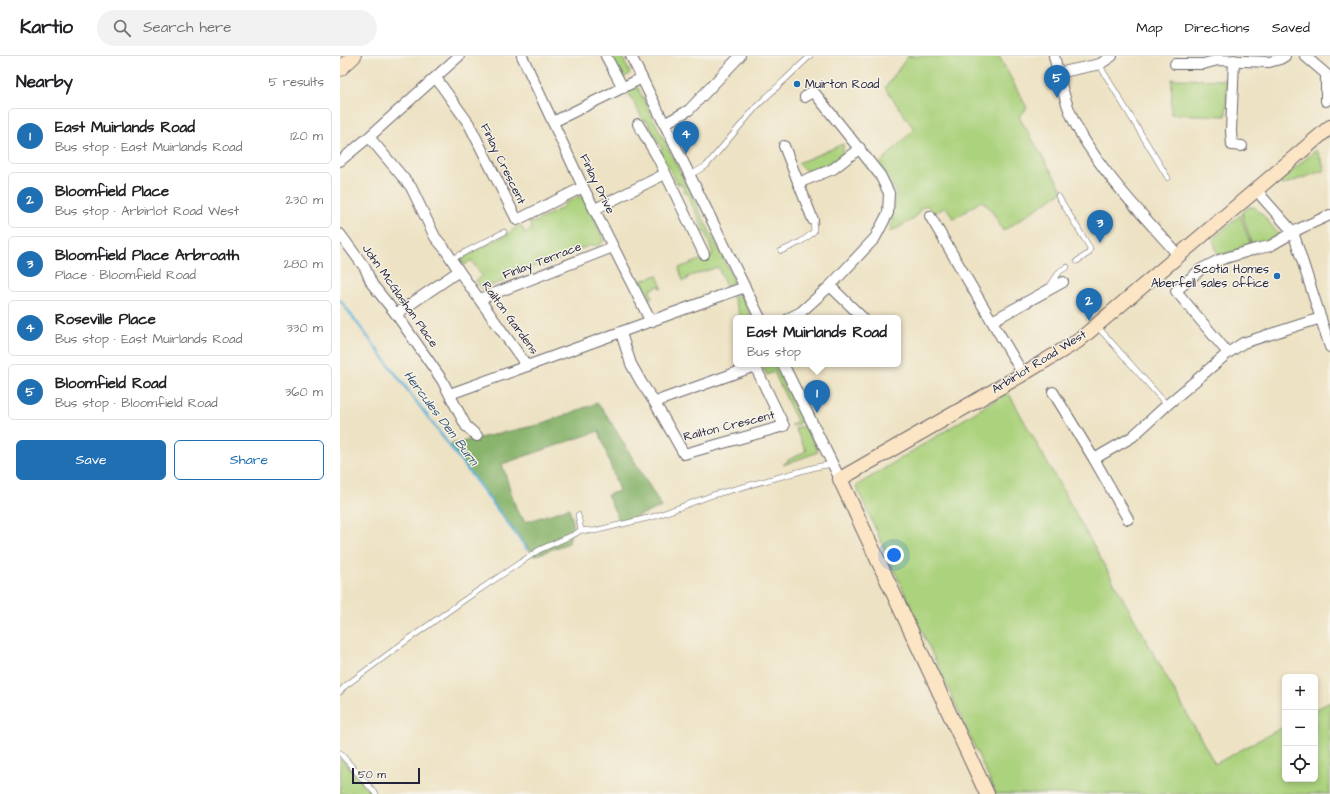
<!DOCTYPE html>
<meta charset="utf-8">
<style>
body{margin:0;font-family:"Architects Daughter",sans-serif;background:#f2f2f2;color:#202124}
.controls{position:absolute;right:12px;bottom:12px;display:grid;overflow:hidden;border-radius:6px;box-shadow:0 2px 6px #0003}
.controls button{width:36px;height:36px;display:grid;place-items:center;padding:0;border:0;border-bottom:1px solid #e0e0e0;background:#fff;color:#202124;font:20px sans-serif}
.scale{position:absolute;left:12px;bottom:10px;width:68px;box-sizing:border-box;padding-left:4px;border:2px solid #22223b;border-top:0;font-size:11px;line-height:14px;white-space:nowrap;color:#22223b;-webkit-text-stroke:3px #f7f3e8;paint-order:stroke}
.you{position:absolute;left:554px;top:499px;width:14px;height:14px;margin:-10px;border:3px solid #fff;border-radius:50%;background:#1a73e8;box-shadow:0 0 0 6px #1a73e833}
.badge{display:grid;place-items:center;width:26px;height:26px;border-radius:50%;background:#1f6fb2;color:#fff;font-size:13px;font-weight:700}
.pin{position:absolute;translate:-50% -33px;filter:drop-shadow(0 1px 2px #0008)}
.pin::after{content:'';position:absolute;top:21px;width:14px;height:12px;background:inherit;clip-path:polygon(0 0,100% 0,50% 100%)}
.popup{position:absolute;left:393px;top:259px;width:168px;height:52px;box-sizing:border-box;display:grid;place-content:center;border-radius:6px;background:#fff;filter:drop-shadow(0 1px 3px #0005);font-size:13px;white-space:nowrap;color:#757577}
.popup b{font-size:15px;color:#202124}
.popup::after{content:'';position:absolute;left:50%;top:100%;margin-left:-8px;border:8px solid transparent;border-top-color:#fff}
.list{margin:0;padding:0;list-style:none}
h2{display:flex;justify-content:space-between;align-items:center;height:52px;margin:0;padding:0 16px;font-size:17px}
h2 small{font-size:13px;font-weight:400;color:#757577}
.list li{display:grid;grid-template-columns:26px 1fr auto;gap:12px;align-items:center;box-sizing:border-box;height:56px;margin:0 8px 8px;padding:0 8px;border:1px solid #e0e0e0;border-radius:6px}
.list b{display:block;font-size:15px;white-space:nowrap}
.list p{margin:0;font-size:13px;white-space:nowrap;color:#757577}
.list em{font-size:13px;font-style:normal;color:#757577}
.actions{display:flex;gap:8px;padding:12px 16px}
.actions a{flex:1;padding:9px 0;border:1px solid #1f6fb2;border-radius:6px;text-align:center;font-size:14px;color:#1f6fb2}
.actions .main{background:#1f6fb2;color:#fff}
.icon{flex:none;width:22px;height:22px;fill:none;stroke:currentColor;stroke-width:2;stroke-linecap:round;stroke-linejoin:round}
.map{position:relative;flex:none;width:990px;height:738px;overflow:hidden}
header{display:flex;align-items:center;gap:24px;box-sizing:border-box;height:56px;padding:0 20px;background:#fff;border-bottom:1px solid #e0e0e0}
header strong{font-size:19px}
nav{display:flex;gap:22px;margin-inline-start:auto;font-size:14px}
.search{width:280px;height:36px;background:#f2f2f2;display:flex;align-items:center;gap:10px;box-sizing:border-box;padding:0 14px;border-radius:22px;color:#757577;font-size:15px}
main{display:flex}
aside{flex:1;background:#fff}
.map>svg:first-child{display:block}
</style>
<header>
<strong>Kartio</strong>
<div class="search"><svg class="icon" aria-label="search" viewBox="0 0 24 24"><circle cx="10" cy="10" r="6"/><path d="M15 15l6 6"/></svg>Search here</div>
<nav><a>Map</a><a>Directions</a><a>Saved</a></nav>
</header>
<main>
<aside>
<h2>Nearby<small>5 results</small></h2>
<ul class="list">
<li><span class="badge">1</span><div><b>East Muirlands Road</b><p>Bus stop · East Muirlands Road</p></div><em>120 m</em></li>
<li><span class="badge">2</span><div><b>Bloomfield Place</b><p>Bus stop · Arbirlot Road West</p></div><em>230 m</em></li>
<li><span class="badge">3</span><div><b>Bloomfield Place Arbroath</b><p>Place · Bloomfield Road</p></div><em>280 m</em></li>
<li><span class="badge">4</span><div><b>Roseville Place</b><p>Bus stop · East Muirlands Road</p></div><em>330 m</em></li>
<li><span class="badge">5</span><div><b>Bloomfield Road</b><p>Bus stop · Bloomfield Road</p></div><em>360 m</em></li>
</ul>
<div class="actions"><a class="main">Save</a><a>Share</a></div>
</aside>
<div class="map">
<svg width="990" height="738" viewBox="0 0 990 738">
<rect width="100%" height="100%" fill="#f7f3e8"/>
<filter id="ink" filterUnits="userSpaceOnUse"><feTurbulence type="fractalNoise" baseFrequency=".025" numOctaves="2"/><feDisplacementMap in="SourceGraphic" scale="8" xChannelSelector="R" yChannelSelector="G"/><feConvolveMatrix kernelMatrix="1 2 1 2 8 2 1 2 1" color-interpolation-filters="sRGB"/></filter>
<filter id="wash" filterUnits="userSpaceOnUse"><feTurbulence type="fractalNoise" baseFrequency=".012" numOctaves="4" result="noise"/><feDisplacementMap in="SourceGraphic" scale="16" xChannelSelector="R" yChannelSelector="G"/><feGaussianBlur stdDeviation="0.9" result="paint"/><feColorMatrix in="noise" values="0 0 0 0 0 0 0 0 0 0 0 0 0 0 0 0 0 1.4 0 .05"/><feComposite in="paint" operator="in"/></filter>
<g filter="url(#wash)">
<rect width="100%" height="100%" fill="#ede2c3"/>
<g fill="#abd27d" stroke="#667a5c">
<polygon points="270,0 282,0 290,17 287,20 281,23"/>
<path d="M568 0H659L687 52 679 61 723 135 663 175C657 165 652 150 641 145L614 163 606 151 596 156 591 155 587 149 581 152 574 163 550 176 556 136 540 107 574 73 545 32Z"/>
<polygon points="832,23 887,24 886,60 831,58"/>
<polygon points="295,31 298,32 393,222 392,227 386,231 378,211 347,221 348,223 343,225 339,212 373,199 366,177 362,175 363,171 342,129 337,127 321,97 322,92 306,64 303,64 287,34"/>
<path d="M503 88C503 90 504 93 503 95 501 104 477 116 468 115 463 114 461 110 458 107Z"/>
<polygon points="976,94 978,96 985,114 948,127 943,129 941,128 940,125"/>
<path d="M239 140 244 143 264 184C260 189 258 191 251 189L220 201 219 204 201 211 198 209 167 221 165 225 144 232H141L136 224 142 220 131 204 125 209 120 203 168 178 175 172 181 169 185 177 192 173 188 165 193 167 222 152 224 148Z"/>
<polygon points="909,151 914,151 923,159 940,180 927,187 912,189 902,157"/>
<polygon points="900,159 901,161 911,190 878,200 873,183"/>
<polygon points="317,219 322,232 320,232 319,230 310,234 312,242 306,243 298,226"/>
<polygon points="399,240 402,241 412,262 401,262 393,241"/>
<polygon points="422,308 434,308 462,365 459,366 459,368 452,370 452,368 457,365 434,316 427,319"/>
<polygon points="668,336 875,708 945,670 945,723 975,723 975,654 990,646 990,738 656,738 516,430"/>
<polygon points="465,370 478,396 443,409 448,404 466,395 455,372"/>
<polygon points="0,701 32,738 0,738"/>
</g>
<polygon fill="#88b46c" stroke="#556b54" points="257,347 266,358 322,451 280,466 267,439 279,435 259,375 162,408 177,455 186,466 229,452 233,467 229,487 194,500 110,390 112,388 198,369"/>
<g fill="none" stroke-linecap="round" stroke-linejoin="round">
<polyline stroke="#61b3dc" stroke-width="2.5" points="0,244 187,493"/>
</g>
</g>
<g filter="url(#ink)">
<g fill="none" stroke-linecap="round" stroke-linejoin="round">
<g stroke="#69656b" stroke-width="6">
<g id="lane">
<polyline points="760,8 763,15 828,122"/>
<polyline points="350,119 366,110 417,50 470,0"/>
<polyline points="718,140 750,192 749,197 737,205"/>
<path d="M441 195C453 190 465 185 474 175L473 164"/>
<polyline points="112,203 164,176"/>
<polyline points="710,230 720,215 727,211"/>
<polyline points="757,270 827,349"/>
<polyline points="238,459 241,474 254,475 316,460 373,439 476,411 492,408"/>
<polyline points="0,636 5,630 66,585 127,542 199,494 235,478 241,474"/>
<polyline points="0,697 36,738"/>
</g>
</g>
<g stroke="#69656b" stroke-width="12">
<g id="street">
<polyline points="182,0 243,131 311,266"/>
<polyline points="266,0 283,32"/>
<polyline points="291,0 420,262"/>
<path d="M714 0C720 24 726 53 739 75 766 122 804 160 839 200"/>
<polyline points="965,0 986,18 986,45"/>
<polyline points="894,4 891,75 892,89 902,90"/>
<polyline points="835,8 863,8 878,4 929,6 940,3 945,0"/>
<polyline points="718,17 760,8 772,0"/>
<polyline points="96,22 129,68 177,164 243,131"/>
<polyline points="213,66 302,22"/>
<polyline points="298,68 318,102 364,198"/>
<polyline points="324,68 349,54 400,0"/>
<polyline points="29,81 71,131 95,181 105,193 119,215 187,310 405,231"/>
<polyline points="444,90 473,164"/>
<polyline points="0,105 29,81 119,0"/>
<polyline points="458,127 493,113 520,92"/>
<polyline points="917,132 922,141 953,176 990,291"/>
<polyline points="255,153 325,118"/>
<polyline points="590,160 683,318"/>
<polyline points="0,178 25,212 32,228 56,258 102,324 126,370 137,380"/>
<polyline points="490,230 523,262"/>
<polyline points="140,243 273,191"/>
<polyline points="56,258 119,215"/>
<polyline points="449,262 461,256 490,230 535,182 548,157 549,137 540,119 473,35 465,41"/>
<polyline points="652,265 723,226"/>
<polyline points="281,277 291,308 301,326 315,347"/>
<polyline points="888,297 836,235 861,213 879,204 912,194 930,190 961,172 990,159"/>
<polyline points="443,308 500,423"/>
<polygon points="415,310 444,370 344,398 315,347 323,343"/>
<polyline points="713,336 754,403 792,381 827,349 888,297 903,287 981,262"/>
<polyline points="110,338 187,310"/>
<polyline points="754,403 788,463"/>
</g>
</g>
<g stroke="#69656b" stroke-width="16">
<g id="secondary">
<polyline points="0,13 14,0"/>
<polyline points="647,738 500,423 683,318 738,285 990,71"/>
</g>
</g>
<use href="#lane" stroke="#fff" stroke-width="5"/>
<use href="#street" stroke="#fff" stroke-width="10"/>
<use href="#secondary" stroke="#fce5c4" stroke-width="14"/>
</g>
</g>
<g fill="#1f6fb2" stroke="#f7f3e8" stroke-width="1.5">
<circle cx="457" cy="28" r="4"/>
<circle cx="937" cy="220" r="4"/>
</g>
<g text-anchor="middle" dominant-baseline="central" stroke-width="3" stroke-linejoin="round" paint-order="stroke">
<g font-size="12" fill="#22223b" stroke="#f7f3e8" text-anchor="start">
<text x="465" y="28">Muirton Road</text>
<text x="929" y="213" text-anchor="end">Scotia Homes<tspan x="929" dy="14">Aberfell sales office</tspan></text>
</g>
<g font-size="12" fill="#22223b" stroke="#f7f3e8">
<text transform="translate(163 108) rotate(64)">Finlay Crescent</text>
<text transform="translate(257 128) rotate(64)">Finlay Drive</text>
<text transform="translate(202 205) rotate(-21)">Finlay Terrace</text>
<text transform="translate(60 240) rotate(55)">John McGlashan Place</text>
<text transform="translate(170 262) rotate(54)">Railton Gardens</text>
<text transform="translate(699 306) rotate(-32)">Arbirlot Road West</text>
<text transform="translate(389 370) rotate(-14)">Railton Crescent</text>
</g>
<g font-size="13" font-style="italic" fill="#385573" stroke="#f7f3e8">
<text transform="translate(101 362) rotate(53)">Hercules Den Burn</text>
</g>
</g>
</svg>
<div class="controls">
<button>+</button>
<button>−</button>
<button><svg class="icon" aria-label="locate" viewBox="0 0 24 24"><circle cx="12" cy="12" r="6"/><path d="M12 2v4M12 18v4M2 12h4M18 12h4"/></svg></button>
</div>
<div class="scale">50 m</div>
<div class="you"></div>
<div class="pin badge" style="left:477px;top:357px">1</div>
<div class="popup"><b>East Muirlands Road</b>Bus stop</div>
<div class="pin badge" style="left:749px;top:265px">2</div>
<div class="pin badge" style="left:760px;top:187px">3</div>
<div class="pin badge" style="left:346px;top:98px">4</div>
<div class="pin badge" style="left:717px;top:42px">5</div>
</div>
</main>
